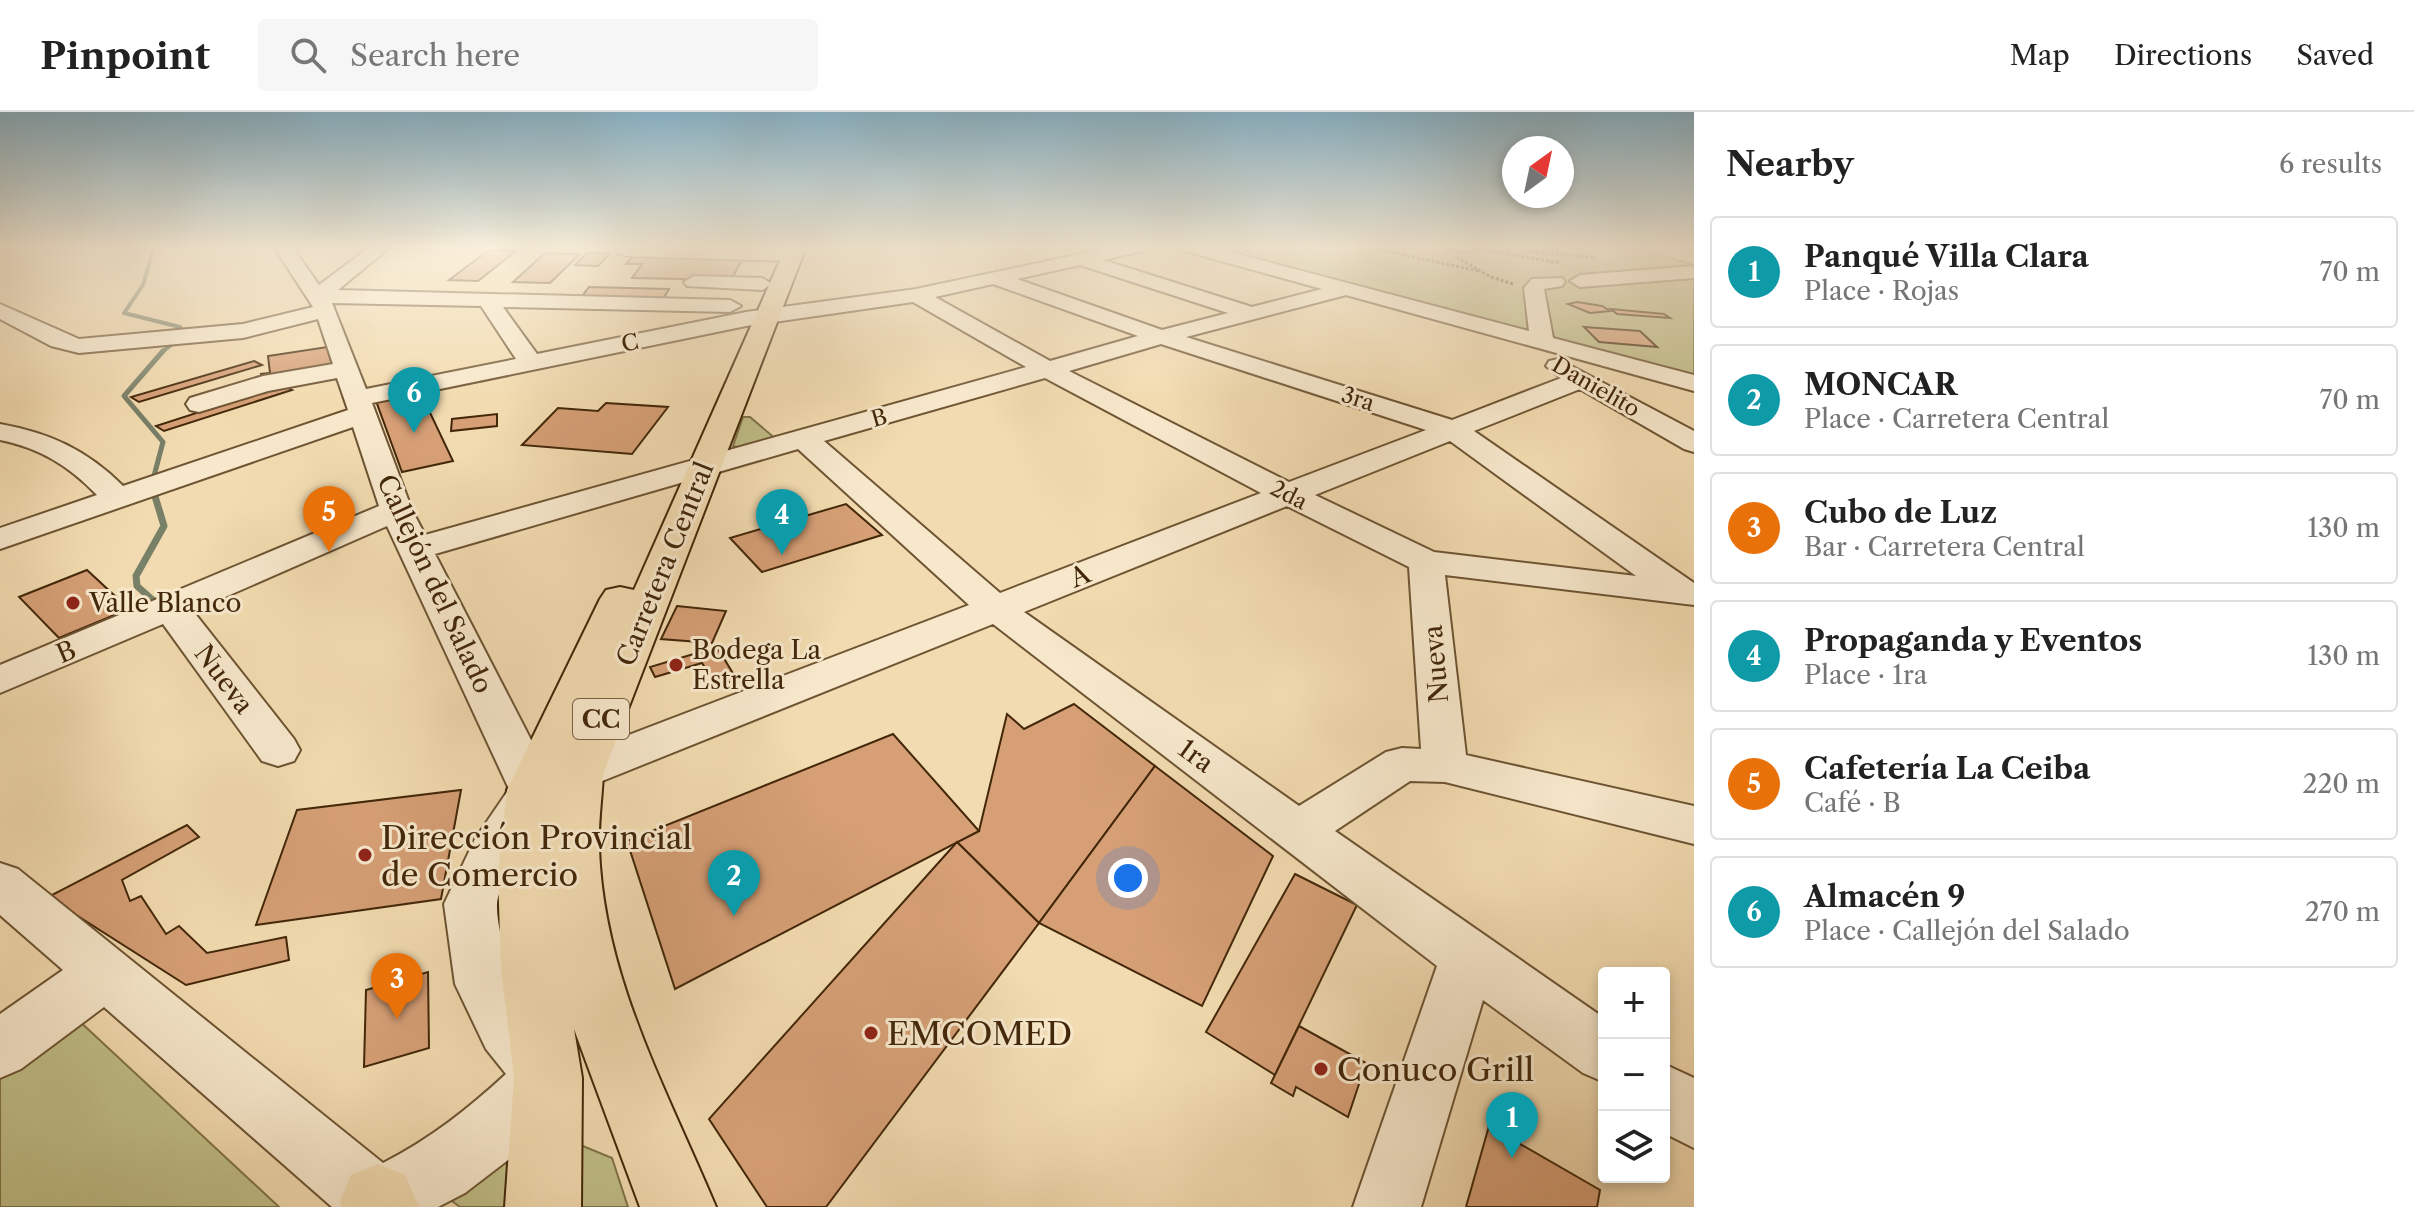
<!DOCTYPE html>
<meta charset="utf-8">
<style>
body{margin:0;font-family:"Libre Caslon Text",serif;background:#f6f6f6;color:#222}
.controls{position:absolute;right:24px;bottom:24px;display:grid;overflow:hidden;border-radius:8px;box-shadow:0 4px 12px #0003}
.controls button{width:72px;height:72px;display:grid;place-items:center;padding:0;border:0;border-bottom:2px solid #e0e0e0;background:#fff;color:#222;font:40px sans-serif}
.compass{position:absolute;left:1502px;top:24px;width:72px;height:72px;border-radius:50%;background:#fff;box-shadow:0 4px 12px #0003;rotate:33deg}
.you{position:absolute;left:1128px;top:766px;width:28px;height:28px;margin:-20px;border:6px solid #fff;border-radius:50%;background:#1a73e8;box-shadow:0 0 0 12px #1a73e833}
.badge{display:grid;place-items:center;width:52px;height:52px;border-radius:50%;background:#8f2418;color:#fff;font-size:26px;font-weight:700}
.pin{position:absolute;translate:-50% -66px;filter:drop-shadow(0 2px 4px #0008)}
.pin::after{content:'';position:absolute;top:42px;width:28px;height:24px;background:inherit;clip-path:polygon(0 0,100% 0,50% 100%)}
.list{margin:0;padding:0;list-style:none}
h2{display:flex;justify-content:space-between;align-items:center;height:104px;margin:0;padding:0 32px;font-size:34px}
h2 small{font-size:26px;font-weight:400;color:#767676}
.list li{display:grid;grid-template-columns:52px 1fr auto;gap:24px;align-items:center;box-sizing:border-box;height:112px;margin:0 16px 16px;padding:0 16px;border:2px solid #e0e0e0;border-radius:8px}
.list b{display:block;font-size:30px;white-space:nowrap}
.list p{margin:0;font-size:26px;white-space:nowrap;color:#767676}
.list em{font-size:26px;font-style:normal;color:#767676}
.icon{flex:none;width:44px;height:44px;fill:none;stroke:currentColor;stroke-width:2;stroke-linecap:round;stroke-linejoin:round}
.map{position:relative;flex:none;width:1694px;height:1095px;overflow:hidden}
header{display:flex;align-items:center;gap:48px;box-sizing:border-box;height:112px;padding:0 40px;background:#fff;border-bottom:2px solid #e0e0e0}
header strong{font-size:38px}
nav{display:flex;gap:44px;margin-inline-start:auto;font-size:28px}
.search{width:560px;height:72px;background:#f6f6f6;display:flex;align-items:center;gap:20px;box-sizing:border-box;padding:0 28px;border-radius:8px;color:#767676;font-size:30px}
main{display:flex}
aside{flex:1;background:#fff}
.map>svg:first-child{display:block}
</style>
<header>
<strong>Pinpoint</strong>
<div class="search"><svg class="icon" aria-label="search" viewBox="0 0 24 24"><circle cx="10" cy="10" r="6"/><path d="M15 15l6 6"/></svg>Search here</div>
<nav><a>Map</a><a>Directions</a><a>Saved</a></nav>
</header>
<main>
<div class="map">
<svg width="1694" height="1095" viewBox="0 0 1694 1095">
<rect width="100%" height="100%" fill="#f2dbb0"/>
<filter id="stains"><feTurbulence type="fractalNoise" baseFrequency=".0025" numOctaves="4"/><feColorMatrix values="0 0 0 0 .2 0 0 0 0 .09 0 0 0 0 .02 0 0 0 .5 -.17"/></filter>
<radialGradient id="worn" r=".72"><stop offset=".6" stop-color="#630" stop-opacity="0"/><stop offset="1" stop-color="#630" stop-opacity=".3"/></radialGradient>
<g fill="#c0be87" stroke="#817248" stroke-width="2">
<polygon points="1206,135 1637,135 1694,153 1694,264"/>
<polygon points="743,305 750,305 777,328 743,337 733,334"/>
<polygon points="76,906 279,1095 0,1095 0,960"/>
<polygon points="520,1030 515,1095 460,1095 444,1083"/>
<polygon points="578,1032 612,1046 628,1095 577,1095"/>
</g>
<g fill="none" stroke-linecap="round" stroke-linejoin="round">
<g stroke="#788068" stroke-width="4">
<polyline points="154,135 143,173 124,201 180,215 184,220"/>
<polyline points="161,241 177,228"/>
</g>
<polyline stroke="#788068" stroke-width="5" points="154,364 163,330 124,284 163,239"/>
<polyline stroke="#788068" stroke-width="7" points="154,381 164,414 136,464 137,474 156,491"/>
</g>
<g fill="#d69f76" stroke="#422709" stroke-width="2">
<polygon points="489,138 516,139 478,169 449,168"/>
<polygon points="545,141 580,142 550,171 513,170"/>
<polygon points="587,141 610,141 598,154 575,153"/>
<polygon points="635,142 744,144 731,168 632,166 642,152 626,152"/>
<polygon points="589,175 669,177 662,189 579,188"/>
<polygon points="1577,190 1602,194 1610,199 1590,201 1568,192"/>
<polygon points="1611,197 1664,202 1670,206 1617,202"/>
<polygon points="1584,215 1640,219 1657,235 1599,230"/>
<polygon points="327,235 333,257 262,269 261,262 270,261 268,244"/>
<polygon points="254,249 262,253 139,290 131,285"/>
<polygon points="283,273 292,278 164,319 156,314"/>
<polygon points="406,283 410,292 425,290 453,349 402,360 376,289"/>
<polygon points="606,291 668,295 632,342 522,333 558,296 598,299"/>
<polygon points="497,302 497,314 451,319 452,307"/>
<polygon points="846,392 882,423 762,460 730,426"/>
<polygon points="87,458 129,497 59,526 19,485"/>
<polygon points="677,494 726,499 712,531 661,527"/>
<polygon points="717,535 737,568 716,574 702,551 655,565 650,555"/>
<polygon points="1074,592 1155,654 1039,811 957,730 979,719 1007,602 1024,617"/>
<polygon points="893,622 979,719 675,877 627,729"/>
<polygon points="1155,654 1273,744 1202,894 1039,811"/>
<polygon points="461,678 441,787 256,813 297,698"/>
<polygon points="187,713 199,725 122,768 130,789 141,784 166,822 179,814 207,841 286,825 289,848 186,873 48,785"/>
<polygon points="957,730 1039,811 826,1095 767,1095 709,1007"/>
<polygon points="1295,762 1357,793 1275,963 1206,920"/>
<polygon points="428,860 429,936 364,955 366,878"/>
<polygon points="1299,914 1366,951 1348,1005 1296,975 1293,984 1271,971"/>
<polygon points="1489,1014 1600,1078 1597,1095 1466,1095"/>
</g>
<g fill="none" stroke-linecap="round" stroke-linejoin="round">
<g stroke="#6e5433" stroke-width="4">
<g id="minor">
<path d="M274 135H292L319 173 370 135H390L338 178 730 188 741 194 730 200 503 195 537 242 746 200 916 177 1113 135H1146L1143 139 1103 148 1252 195 1322 177 1185 139 1182 135H1211L1529 219 1524 176 1532 167 1562 166 1565 170 1562 174 1544 177 1553 226 1694 263V279L1346 183 1186 225 1452 308 1561 266 1546 254 1549 249 1558 247 1694 319V340L1684 337 1580 277 1474 319 1694 471V493L1445 463 1466 643 1694 694V732L1445 670 1410 669 1335 719 1604 906V970L1583 961 1483 888 1421 1095H1353L1437 854 993 512 550 690C536 713 497 769 497 793 496 817 514 878 528 898 546 922 567 938 579 966L570 987 508 1048 465 1081 438 1095H332L104 895 21 957 0 966V902L63 858 0 803V751L18 757 383 1051C430 1027 468 997 506 962L486 937 455 872 444 792 475 727 509 677 387 414 193 499 294 627 300 638 294 649 278 654 262 649 163 512 0 581V553L379 394 353 315 0 437V416L97 383C69 354 40 336 0 328V312C50 321 87 338 123 374L348 298 337 266 268 279 199 300 190 298 186 292 190 286 263 264 333 252 318 207 243 226 79 241 51 234 0 207V192L79 227 243 212 313 195ZM1080 153 1228 201 1162 218 1017 167ZM993 172 1138 224 1050 249 935 185ZM913 190 1026 255 425 423 412 398 372 291 746 214ZM332 191 481 194 516 247 366 277ZM1161 232 1426 318 1289 370 1069 259ZM1045 266 1261 381 1000 481 824 329ZM1450 329 1636 464 1434 440 1315 383ZM798 337 969 493 545 655 435 442ZM1287 394 1409 455 1421 637 1402 636 1386 640 1299 694 1024 500Z"/>
<polygon points="619,135 792,137 801,143 792,149 626,144 619,142 617,138"/>
<polygon points="1694,154 1694,166 1580,175 1570,169 1580,163"/>
<polygon points="694,164 762,166 772,172 762,178 687,174 684,170"/>
<polygon points="1664,952 1694,966 1694,1036 1664,1021"/>
</g>
</g>
<g stroke="#422709" stroke-width="4">
<g id="major">
<path d="M786 135H806L603 662C602 686 598 711 599 735 603 865 667 978 716 1095H640L574 917 582 966 581 1095H505L514 966 501 856 498 760 507 678 600 487 606 478 620 475 634 478Z"/>
<polygon points="378,1052 405,1063 419,1095 342,1095 340,1090 351,1063"/>
</g>
</g>
<g stroke="#422709" stroke-width="3" stroke-dasharray="3 2" stroke-linecap="butt">
<polyline points="1442,135 1460,140"/>
<polyline points="1547,135 1564,139 1563,143"/>
<polyline points="1373,136 1478,159"/>
<polyline points="1526,139 1597,146"/>
<polyline points="1513,172 1491,165 1458,146 1458,141 1484,138 1560,151"/>
</g>
<use href="#minor" fill="#f7e8cc" fill-rule="evenodd"/>
<use href="#major" fill="#f2dbb0" fill-rule="evenodd"/>
</g>
<linearGradient id="sky" x2="0" y2="1"><stop stop-color="#89b7ce"/><stop offset="0.47" stop-color="#f9efdb"/><stop offset="1" stop-color="#f9efdb" stop-opacity="0"/></linearGradient>
<rect width="1694" height="288" fill="url(#sky)"/>
<g fill="#8f2418" stroke="#f7e8cc" stroke-width="3">
<circle cx="73" cy="491" r="8"/>
<circle cx="676" cy="553" r="8"/>
<circle cx="365" cy="743" r="8"/>
<circle cx="871" cy="921" r="8"/>
<circle cx="1321" cy="957" r="8"/>
</g>
<g text-anchor="middle" dominant-baseline="central" stroke-width="6" stroke-linejoin="round" paint-order="stroke">
<g font-size="22" fill="#422709" stroke="#f7e8cc">
<text transform="translate(630 231) rotate(-12)">C</text>
<text transform="translate(1596 275) rotate(30)">Danielito</text>
<text transform="translate(1358 287) rotate(18)">3ra</text>
<text transform="translate(879 306) rotate(-16)">B</text>
<text transform="translate(1289 383) rotate(27)">2da</text>
</g>
<rect fill="#f7e8cc" stroke="#786144" stroke-width="2" x="573" y="587" width="56" height="40" rx="6"/>
<g font-size="24" font-weight="bold" fill="#422709">
<text x="601" y="607">CC</text>
</g>
<g font-size="26" fill="#422709" stroke="#f7e8cc">
<text transform="translate(665 452) rotate(-68)">Carretera Central</text>
<text transform="translate(1080 464) rotate(-22)">A</text>
<text transform="translate(435 472) rotate(65)">Callejón del Salado</text>
<text transform="translate(66 540) rotate(-23)">B</text>
<text transform="translate(1436 552) rotate(-95)">Nueva</text>
<text transform="translate(224 567) rotate(53)">Nueva</text>
<text transform="translate(1196 644) rotate(36)">1ra</text>
</g>
<g font-size="26" fill="#422709" stroke="#f7e8cc" text-anchor="start">
<text x="89" y="491">Valle Blanco</text>
<text x="692" y="538">Bodega La<tspan x="692" dy="30">Estrella</tspan></text>
</g>
<g font-size="32" fill="#422709" stroke="#f7e8cc" text-anchor="start">
<text x="381" y="725">Dirección Provincial<tspan x="381" dy="37">de Comercio</tspan></text>
<text x="887" y="921">EMCOMED</text>
<text x="1337" y="957">Conuco Grill</text>
</g>
</g>
<rect width="100%" height="100%" filter="url(#stains)"/>
<rect width="100%" height="100%" fill="url(#worn)"/>
</svg>
<div class="controls">
<button>+</button>
<button>−</button>
<button><svg class="icon" aria-label="layers" viewBox="0 0 24 24"><path d="M12 4l9 5-9 5-9-5zM3 14l9 5 9-5"/></svg></button>
</div>
<svg class="compass" viewBox="-18 -18 36 36"><path d="M0-13l5 13h-10z" fill="#e53935"/><path d="M0 13l5-13h-10z" fill="#767676"/></svg>
<div class="you"></div>
<div class="pin badge" style="left:1512px;top:1046px;background:#0f9aa8">1</div>
<div class="pin badge" style="left:734px;top:804px;background:#0f9aa8">2</div>
<div class="pin badge" style="left:397px;top:907px;background:#e8710a">3</div>
<div class="pin badge" style="left:782px;top:443px;background:#0f9aa8">4</div>
<div class="pin badge" style="left:329px;top:440px;background:#e8710a">5</div>
<div class="pin badge" style="left:414px;top:321px;background:#0f9aa8">6</div>
</div>
<aside>
<h2>Nearby<small>6 results</small></h2>
<ul class="list">
<li><span class="badge" style="background:#0f9aa8">1</span><div><b>Panqué Villa Clara</b><p>Place · Rojas</p></div><em>70 m</em></li>
<li><span class="badge" style="background:#0f9aa8">2</span><div><b>MONCAR</b><p>Place · Carretera Central</p></div><em>70 m</em></li>
<li><span class="badge" style="background:#e8710a">3</span><div><b>Cubo de Luz</b><p>Bar · Carretera Central</p></div><em>130 m</em></li>
<li><span class="badge" style="background:#0f9aa8">4</span><div><b>Propaganda y Eventos</b><p>Place · 1ra</p></div><em>130 m</em></li>
<li><span class="badge" style="background:#e8710a">5</span><div><b>Cafetería La Ceiba</b><p>Café · B</p></div><em>220 m</em></li>
<li><span class="badge" style="background:#0f9aa8">6</span><div><b>Almacén 9</b><p>Place · Callejón del Salado</p></div><em>270 m</em></li>
</ul>
</aside>
</main>
